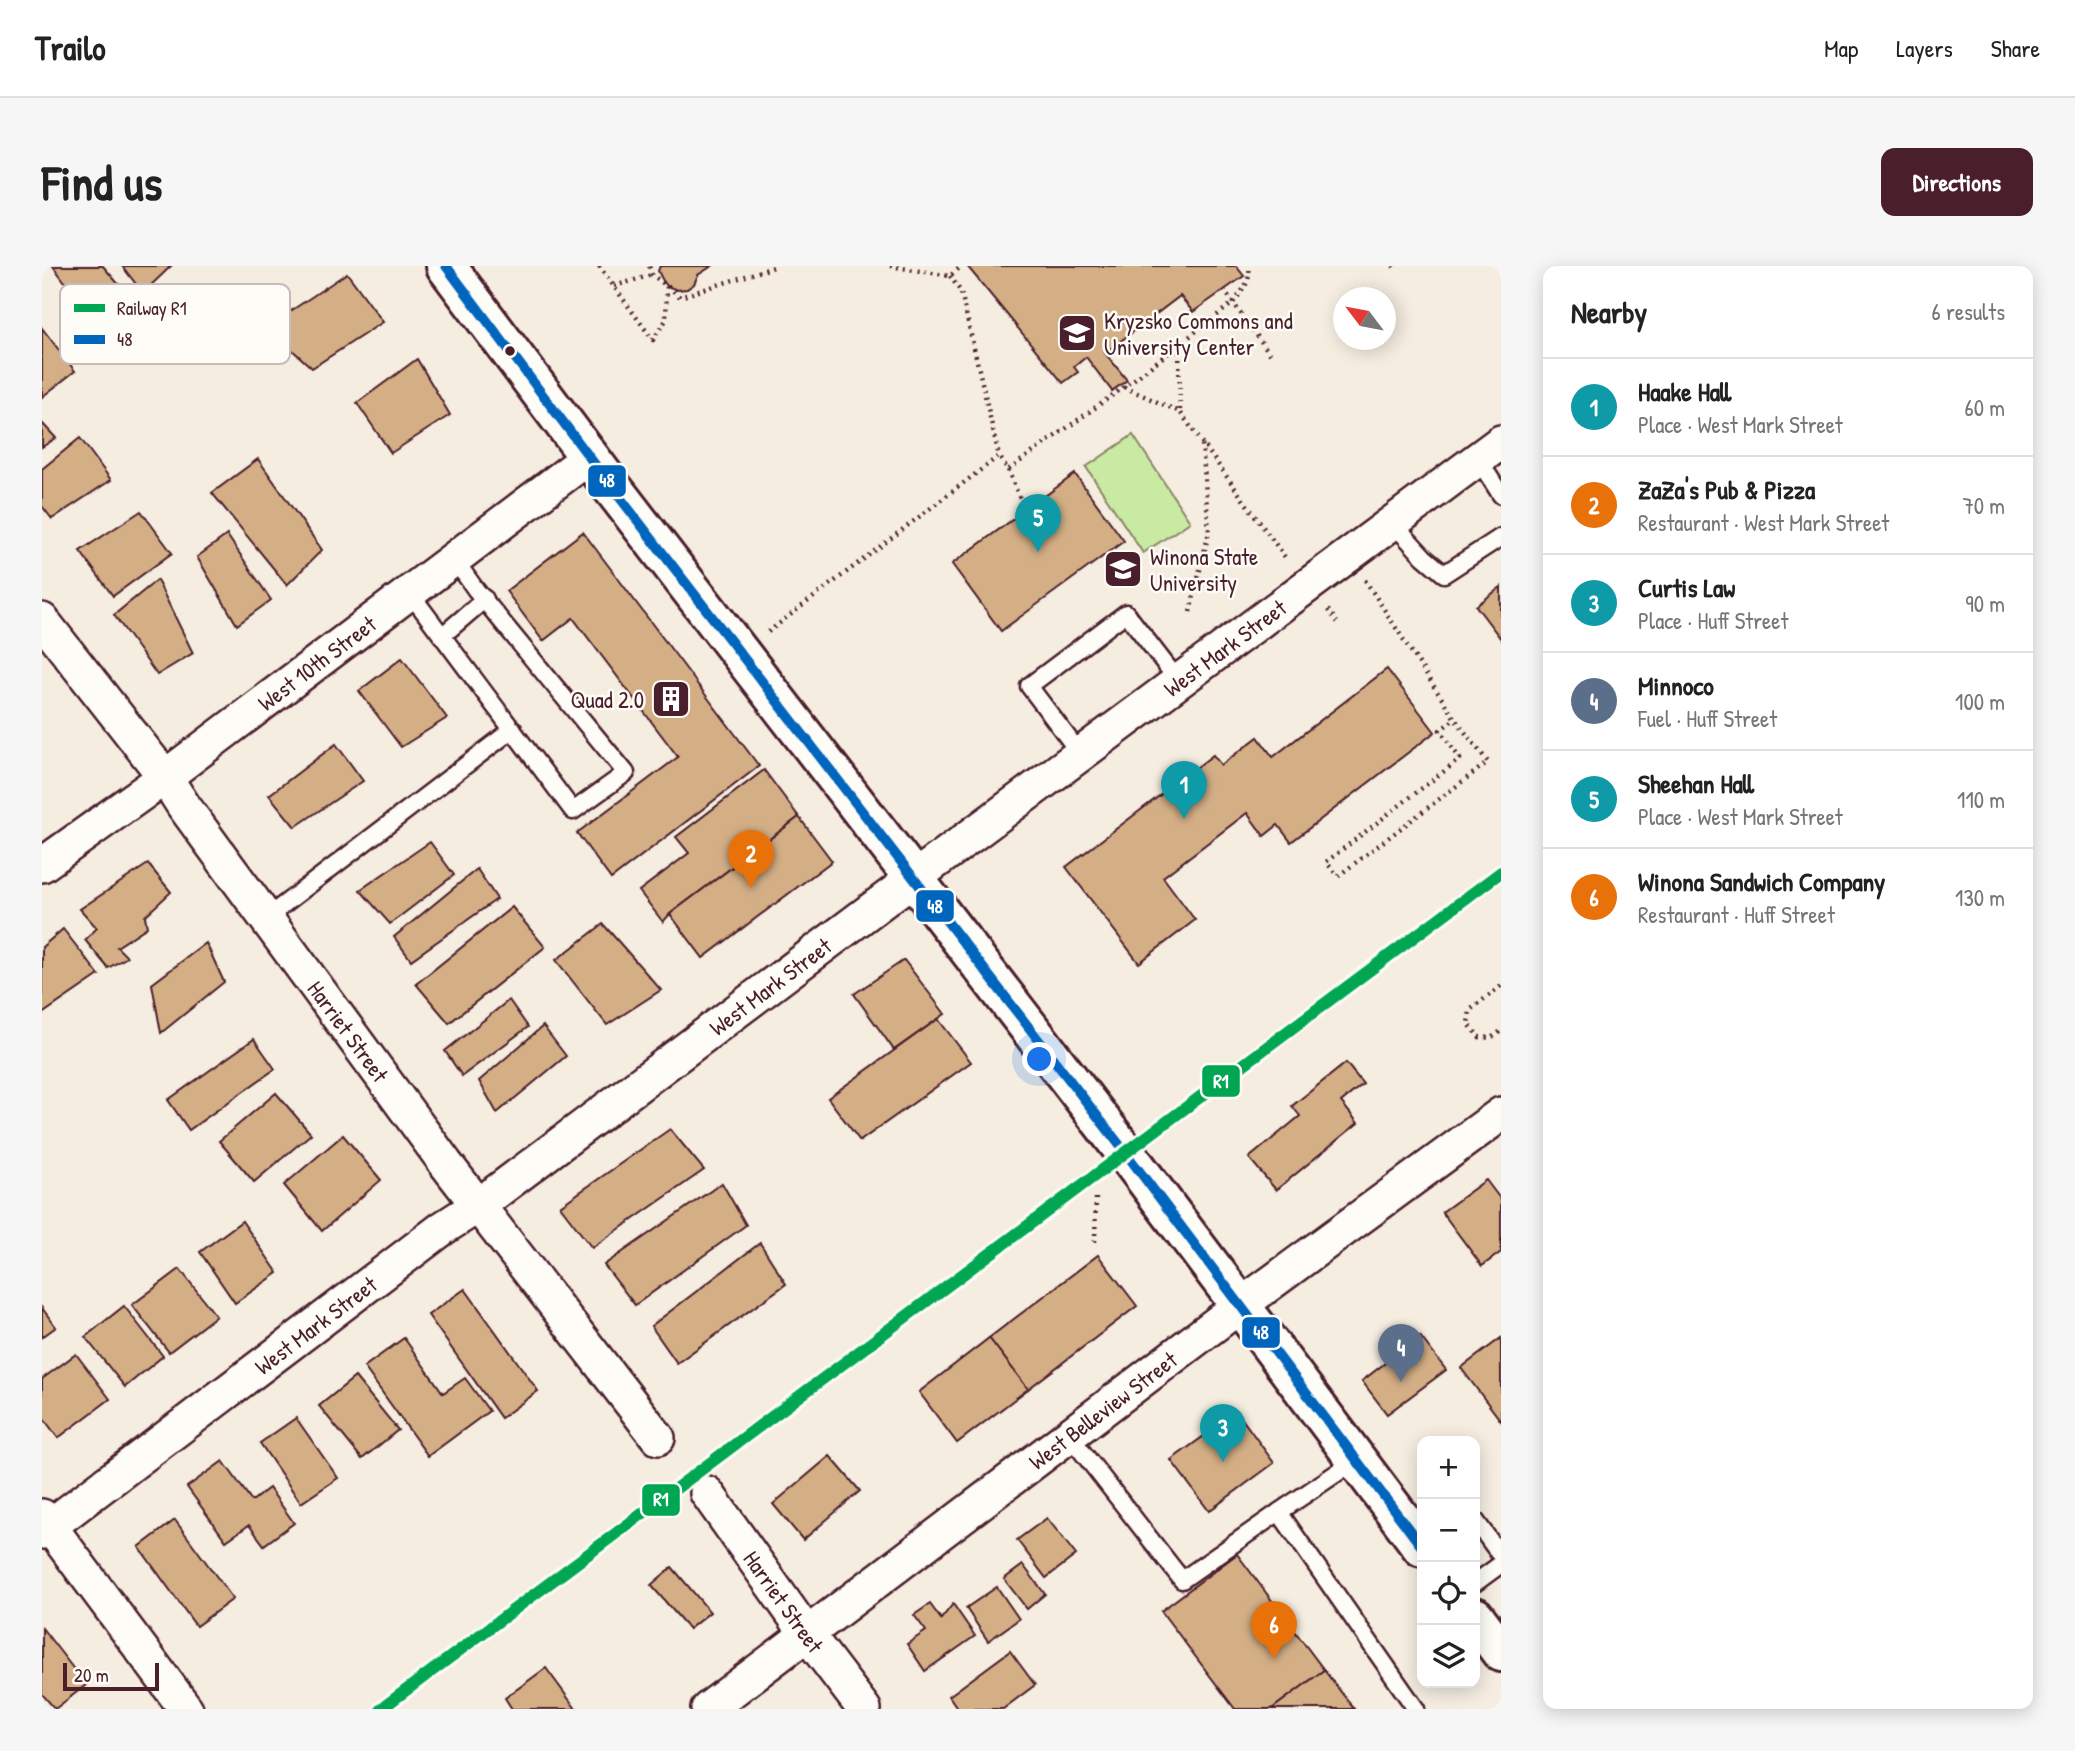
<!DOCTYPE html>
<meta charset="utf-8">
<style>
body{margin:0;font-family:"Patrick Hand",sans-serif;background:#f6f6f6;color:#222}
.controls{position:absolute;right:21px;bottom:21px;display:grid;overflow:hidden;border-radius:14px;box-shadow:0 4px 18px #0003}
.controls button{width:63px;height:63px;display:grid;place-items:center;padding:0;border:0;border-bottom:2px solid #e0e0e0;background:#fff;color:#222;font:35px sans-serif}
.compass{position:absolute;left:1291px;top:21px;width:63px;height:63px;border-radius:50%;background:#fff;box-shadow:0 4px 18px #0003;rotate:302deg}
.scale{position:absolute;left:21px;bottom:18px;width:96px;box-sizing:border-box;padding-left:7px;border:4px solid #4a1f2b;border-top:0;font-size:19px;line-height:24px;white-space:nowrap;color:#4a1f2b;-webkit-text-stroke:5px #fdfcf7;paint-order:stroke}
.you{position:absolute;left:998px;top:794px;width:24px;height:24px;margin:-18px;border:5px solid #fff;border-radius:50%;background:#1a73e8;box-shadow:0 0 0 10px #1a73e833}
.badge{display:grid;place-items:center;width:46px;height:46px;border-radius:50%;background:#4a1f2b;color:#fff;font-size:23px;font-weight:700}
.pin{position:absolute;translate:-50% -58px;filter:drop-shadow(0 2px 4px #0008)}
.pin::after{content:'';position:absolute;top:37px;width:24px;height:21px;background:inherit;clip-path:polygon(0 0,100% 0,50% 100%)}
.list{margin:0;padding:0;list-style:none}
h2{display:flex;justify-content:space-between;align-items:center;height:91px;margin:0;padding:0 28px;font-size:30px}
h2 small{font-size:23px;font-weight:400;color:#767676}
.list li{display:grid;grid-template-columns:46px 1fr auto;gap:21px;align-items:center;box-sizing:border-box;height:98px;padding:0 28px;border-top:2px solid #e0e0e0}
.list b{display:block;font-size:26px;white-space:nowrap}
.list p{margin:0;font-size:23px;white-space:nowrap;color:#767676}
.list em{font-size:23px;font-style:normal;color:#767676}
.icon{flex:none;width:38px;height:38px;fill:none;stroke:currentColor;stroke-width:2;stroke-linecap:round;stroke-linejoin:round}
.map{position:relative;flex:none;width:1459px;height:1443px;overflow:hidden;border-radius:14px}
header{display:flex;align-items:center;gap:42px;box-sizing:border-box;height:98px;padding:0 35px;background:#fff;border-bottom:2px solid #e0e0e0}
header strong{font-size:33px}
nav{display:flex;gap:38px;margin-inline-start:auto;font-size:24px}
.intro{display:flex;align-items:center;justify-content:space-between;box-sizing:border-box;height:168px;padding:0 42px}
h1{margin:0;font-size:49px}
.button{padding:18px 32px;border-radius:14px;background:#4a1f2b;color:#fff;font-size:24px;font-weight:700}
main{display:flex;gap:42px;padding:0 42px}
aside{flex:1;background:#fff;border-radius:14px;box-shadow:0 4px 18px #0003}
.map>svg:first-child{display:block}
</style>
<header>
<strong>Trailo</strong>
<nav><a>Map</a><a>Layers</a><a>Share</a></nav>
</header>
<div class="intro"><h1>Find us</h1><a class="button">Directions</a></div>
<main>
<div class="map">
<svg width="1459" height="1443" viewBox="0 0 1459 1443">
<rect width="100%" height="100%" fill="#f5ede0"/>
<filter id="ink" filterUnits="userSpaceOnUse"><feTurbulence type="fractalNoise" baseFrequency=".0143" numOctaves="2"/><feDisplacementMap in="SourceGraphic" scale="14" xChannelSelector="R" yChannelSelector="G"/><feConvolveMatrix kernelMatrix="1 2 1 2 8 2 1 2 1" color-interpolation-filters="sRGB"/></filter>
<g filter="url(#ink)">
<polygon fill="#c9eaa3" stroke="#8a8467" stroke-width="2" points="1091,169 1148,256 1101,287 1044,201"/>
<g fill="#d4af86" stroke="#4a1f2b" stroke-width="2">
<polygon points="11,0 61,0 102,48 71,80"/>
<polygon points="80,0 129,0 101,27"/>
<polygon points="618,0 670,0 656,9 652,18 645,23 635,24 625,20 620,13 616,5"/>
<polygon points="925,0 1194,0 1202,10 1151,46 1138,30 1063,87 1085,114 1070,125 1044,91 1032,101 1036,106 1021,117"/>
<polygon points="305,7 341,56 270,102 225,61"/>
<polygon points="0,62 33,105 0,131"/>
<polygon points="375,93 408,149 349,187 315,137"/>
<polygon points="0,157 14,172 0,181"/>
<polygon points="38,172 69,214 10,253 0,240 0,203"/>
<polygon points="216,193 280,284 245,319 170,227"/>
<polygon points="1033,208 1082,275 959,365 910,298"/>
<polygon points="99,245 130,287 71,330 38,285"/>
<polygon points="541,266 717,500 569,613 535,567 636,491 531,352 501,375 464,325"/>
<polygon points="185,269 229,334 195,359 155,291"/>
<polygon points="115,314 151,387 115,409 72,349"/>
<polygon points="1459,321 1459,373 1434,340"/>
<polygon points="360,392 405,452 359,481 317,425"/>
<polygon points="1345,403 1393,466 1249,576 1236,559 1222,570 1205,547 1121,611 1153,654 1097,697 1024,601 1171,489 1179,499 1216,471 1231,491"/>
<polygon points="294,478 321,515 253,561 227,529"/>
<polygon points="722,504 757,551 628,648 621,656 597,625 647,587 634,571"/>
<polygon points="757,551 790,595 661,692 628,648"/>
<polygon points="388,576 412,609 348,658 318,624"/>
<polygon points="106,598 129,626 103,650 105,661 75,681 85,691 66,702 43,674 55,662 38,643"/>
<polygon points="435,603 455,633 369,694 352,671"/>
<polygon points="470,641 503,681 407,757 374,718"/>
<polygon points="561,658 619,724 565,759 514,694"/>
<polygon points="21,663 57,709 0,748 0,681"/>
<polygon points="164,677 182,716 119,767 110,718"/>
<polygon points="862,694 903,748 852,784 812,728"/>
<polygon points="467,734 486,761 420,810 403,785"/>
<polygon points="896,753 929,796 818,875 786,832"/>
<polygon points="501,760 524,790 455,847 437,815"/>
<polygon points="212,773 233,803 147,864 126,834"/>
<polygon points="1304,797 1321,818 1299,836 1316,857 1234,924 1207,892 1258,850 1250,840"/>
<polygon points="234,827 269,868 212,916 177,875"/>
<polygon points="628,863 662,904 550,982 518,940"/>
<polygon points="301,869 339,914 280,965 242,919"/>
<polygon points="1444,914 1459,934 1459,986 1440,1000 1400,946"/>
<polygon points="680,917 704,959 593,1039 562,999"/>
<polygon points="200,955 236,1007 193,1037 158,986"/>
<polygon points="718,977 744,1018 635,1097 609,1060"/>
<polygon points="1056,989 1095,1040 986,1123 947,1072"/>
<polygon points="138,1003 174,1050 127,1086 90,1039"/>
<polygon points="423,1023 496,1125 459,1152 386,1049"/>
<polygon points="82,1040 121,1090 83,1121 43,1071"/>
<polygon points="0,1042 14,1061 0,1071"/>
<polygon points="1378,1070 1404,1104 1345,1148 1320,1115"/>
<polygon points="362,1072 401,1127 423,1112 447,1145 386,1190 322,1101"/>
<polygon points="947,1072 986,1123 915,1177 877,1126"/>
<polygon points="1459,1072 1459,1155 1419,1102"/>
<polygon points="34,1088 68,1133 16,1172 0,1150 0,1113"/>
<polygon points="313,1111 356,1164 320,1193 277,1140"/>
<polygon points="1195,1146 1232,1197 1167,1245 1129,1194"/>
<polygon points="254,1152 296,1212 259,1237 218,1177"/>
<polygon points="788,1190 818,1225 761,1274 731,1238"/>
<polygon points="181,1195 210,1235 227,1222 252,1257 222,1279 207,1259 184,1275 145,1221"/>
<polygon points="1005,1252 1034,1289 1004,1312 975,1274"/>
<polygon points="133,1254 191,1333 154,1360 97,1281"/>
<polygon points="1195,1288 1282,1404 1230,1443 1193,1443 1119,1345"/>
<polygon points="981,1299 1003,1328 985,1343 962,1313"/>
<polygon points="630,1301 668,1346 647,1363 609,1319"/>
<polygon points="955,1321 977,1353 946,1375 924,1342"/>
<polygon points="888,1338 899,1353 911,1338 933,1370 883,1405 865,1378 884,1365 872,1349"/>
<polygon points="0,1362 44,1419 13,1443 0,1428"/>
<polygon points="968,1385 993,1419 961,1443 916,1443 907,1430"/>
<polygon points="504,1402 534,1443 470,1443 463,1432"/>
<polygon points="1282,1404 1312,1443 1230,1443"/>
</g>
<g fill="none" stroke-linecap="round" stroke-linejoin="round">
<g stroke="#4a1f2b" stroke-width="21">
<g id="service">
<polyline points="1436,193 1459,229"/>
<polyline points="1351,257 1382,291 1402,308 1459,271"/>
<polyline points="368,327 531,545 584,507 434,324 412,293"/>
<polyline points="401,369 443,333"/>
<polyline points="1039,489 987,420 1084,347 1137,416"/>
<polyline points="224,652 471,463"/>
<polyline points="1027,1169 1140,1314 1237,1246 1374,1443"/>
<polyline points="1237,1246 1314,1194"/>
<polyline points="1433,1254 1459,1290"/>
<polyline points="1433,1317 1459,1298"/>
</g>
</g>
<g stroke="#4a1f2b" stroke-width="38">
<g id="minor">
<path id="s1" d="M0 354 123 511 141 539 404 898 616 1172"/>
<path id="s2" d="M0 599 123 511 547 191"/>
<path id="s3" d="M665 1227 765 1368 822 1443"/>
<polyline points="0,1250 144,1443"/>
<path id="s4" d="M0 1266 401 962 437 939 833 641 1459 176"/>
<path id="s5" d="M666 1443 1199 1039 1459 848"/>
</g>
</g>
<g stroke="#4a1f2b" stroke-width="44">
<g id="secondary">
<polyline points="404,0 569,220 1083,886 1380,1281"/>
<polyline points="1433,1351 1459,1386"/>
</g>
</g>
<g stroke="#4a1f2b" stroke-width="4.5" stroke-dasharray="2 5" stroke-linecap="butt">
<polyline points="557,0 611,74 624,54 625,20 610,9 607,0"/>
<polyline points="848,0 908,10 920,0"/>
<polyline points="1351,0 1352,1"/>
<polyline points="908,10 919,26 957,190"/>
<polyline points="572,20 610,9"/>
<polyline points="626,20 638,31 735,0"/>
<polyline points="1182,24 1231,92"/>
<polyline points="1137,79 1138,146"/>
<polyline points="1082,121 1138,146 1245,294"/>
<polyline points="966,204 983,245"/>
<polyline points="1323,314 1413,453 1446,496 1296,610 1284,596 1418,493 1398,464 1413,453"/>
<polyline points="1286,344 1295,356"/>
<polyline points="1148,346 1167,266 1160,177"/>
<path d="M726 366 957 190 966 204 1082 121 1191 37C1200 25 1209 16 1207 0"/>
<polyline points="1459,720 1428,744 1426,757 1437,771 1449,772 1459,765"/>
<polyline points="1053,976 1054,930"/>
</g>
<use href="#service" stroke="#fdfcf7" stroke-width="16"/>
<use href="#minor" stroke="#fdfcf7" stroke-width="33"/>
<use href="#secondary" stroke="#fdfcf7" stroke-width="38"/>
<g stroke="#fdfcf7" stroke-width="16">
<polyline id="bus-1" points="404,0 569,220 1083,886 1380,1281"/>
</g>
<use href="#bus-1" stroke="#0065bd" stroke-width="10"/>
<g stroke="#fdfcf7" stroke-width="18">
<polyline id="rail-1" points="339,1443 1459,606"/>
</g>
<use href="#rail-1" stroke="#00a651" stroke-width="12"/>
</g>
</g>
<defs>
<g id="university-square" transform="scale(2.0125)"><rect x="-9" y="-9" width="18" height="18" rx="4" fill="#4a1f2b" stroke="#fdfcf7"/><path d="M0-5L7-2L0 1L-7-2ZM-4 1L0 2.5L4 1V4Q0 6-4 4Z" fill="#fff"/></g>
<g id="building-square" transform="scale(2.0125)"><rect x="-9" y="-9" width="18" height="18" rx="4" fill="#4a1f2b" stroke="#fdfcf7"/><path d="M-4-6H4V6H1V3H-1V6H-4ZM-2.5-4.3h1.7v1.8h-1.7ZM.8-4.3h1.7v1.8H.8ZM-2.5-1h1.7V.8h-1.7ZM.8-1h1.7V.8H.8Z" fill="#fff"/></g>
</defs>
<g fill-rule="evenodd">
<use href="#university-square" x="1035" y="67"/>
<use href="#university-square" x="1081" y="303"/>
<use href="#building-square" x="629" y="433"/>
</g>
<circle fill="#4a1f2b" stroke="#fdfcf7" stroke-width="2.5" cx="468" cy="85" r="6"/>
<g text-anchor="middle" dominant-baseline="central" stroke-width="5" stroke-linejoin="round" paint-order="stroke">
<g font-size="23" fill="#4a1f2b" stroke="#fdfcf7" text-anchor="start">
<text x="1062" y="54">Kryzsko Commons and<tspan x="1062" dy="26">University Center</tspan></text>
<text x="1108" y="290">Winona State<tspan x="1108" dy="26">University</tspan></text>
<text x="602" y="433" text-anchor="end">Quad 2.0</text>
</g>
<g font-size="23" fill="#4a1f2b" stroke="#fdfcf7">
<text stroke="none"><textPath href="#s4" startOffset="1477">West Mark Street</textPath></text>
<text stroke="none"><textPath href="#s2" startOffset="341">West 10th Street</textPath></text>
<text stroke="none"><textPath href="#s4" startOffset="910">West Mark Street</textPath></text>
<text stroke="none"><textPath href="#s1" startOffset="513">Harriet Street</textPath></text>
<text stroke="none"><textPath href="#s4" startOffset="343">West Mark Street</textPath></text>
<text stroke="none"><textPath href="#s5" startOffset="495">West Belleview Street</textPath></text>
<text stroke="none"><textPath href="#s3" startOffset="133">Harriet Street</textPath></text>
</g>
</g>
<rect x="18" y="18" width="230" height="80" rx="10" fill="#fdfcf7" stroke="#c7baba" stroke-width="2"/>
<rect x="32" y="38" width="31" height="8" fill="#00a651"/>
<rect x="32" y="69" width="31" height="9" fill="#0065bd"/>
<g font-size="19" fill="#4a1f2b">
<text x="75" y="49">Railway R1</text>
<text x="75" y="80">48</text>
</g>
<g stroke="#fdfcf7" stroke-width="2.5">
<rect x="545" y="198" width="40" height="34" rx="7" fill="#0065bd"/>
<rect x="873" y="623" width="40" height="34" rx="7" fill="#0065bd"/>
<rect x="1159" y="798" width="40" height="34" rx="7" fill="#00a651"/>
<rect x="1199" y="1050" width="40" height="33" rx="7" fill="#0065bd"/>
<rect x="599" y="1217" width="40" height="34" rx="7" fill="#00a651"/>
</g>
<g font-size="19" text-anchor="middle" font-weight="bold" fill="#fff">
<text x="565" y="221">48</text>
<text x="893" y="647">48</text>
<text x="1179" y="822">R1</text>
<text x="1219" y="1073">48</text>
<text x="619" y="1240">R1</text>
</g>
</svg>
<div class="controls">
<button>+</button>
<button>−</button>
<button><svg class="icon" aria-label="locate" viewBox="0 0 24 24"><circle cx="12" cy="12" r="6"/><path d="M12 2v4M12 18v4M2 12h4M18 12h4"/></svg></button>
<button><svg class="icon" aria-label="layers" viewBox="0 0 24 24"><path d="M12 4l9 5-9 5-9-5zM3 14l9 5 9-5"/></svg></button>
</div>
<svg class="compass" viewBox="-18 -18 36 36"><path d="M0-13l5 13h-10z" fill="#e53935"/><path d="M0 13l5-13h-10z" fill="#767676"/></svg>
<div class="scale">20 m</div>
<div class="you"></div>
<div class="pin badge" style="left:1142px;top:553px;background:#0f9aa8">1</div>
<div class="pin badge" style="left:709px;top:622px;background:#e8710a">2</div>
<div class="pin badge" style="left:1181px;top:1196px;background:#0f9aa8">3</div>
<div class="pin badge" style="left:1359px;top:1116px;background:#5c6f8a">4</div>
<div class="pin badge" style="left:996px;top:286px;background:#0f9aa8">5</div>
<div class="pin badge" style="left:1232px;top:1393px;background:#e8710a">6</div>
</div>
<aside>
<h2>Nearby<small>6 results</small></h2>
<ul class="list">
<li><span class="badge" style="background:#0f9aa8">1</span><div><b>Haake Hall</b><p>Place · West Mark Street</p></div><em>60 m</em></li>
<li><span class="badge" style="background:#e8710a">2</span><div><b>ZaZa's Pub &amp; Pizza</b><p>Restaurant · West Mark Street</p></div><em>70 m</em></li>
<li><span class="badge" style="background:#0f9aa8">3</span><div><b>Curtis Law</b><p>Place · Huff Street</p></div><em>90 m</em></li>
<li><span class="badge" style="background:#5c6f8a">4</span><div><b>Minnoco</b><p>Fuel · Huff Street</p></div><em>100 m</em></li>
<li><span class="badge" style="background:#0f9aa8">5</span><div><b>Sheehan Hall</b><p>Place · West Mark Street</p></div><em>110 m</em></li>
<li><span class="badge" style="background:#e8710a">6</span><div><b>Winona Sandwich Company</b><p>Restaurant · Huff Street</p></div><em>130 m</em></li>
</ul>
</aside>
</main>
